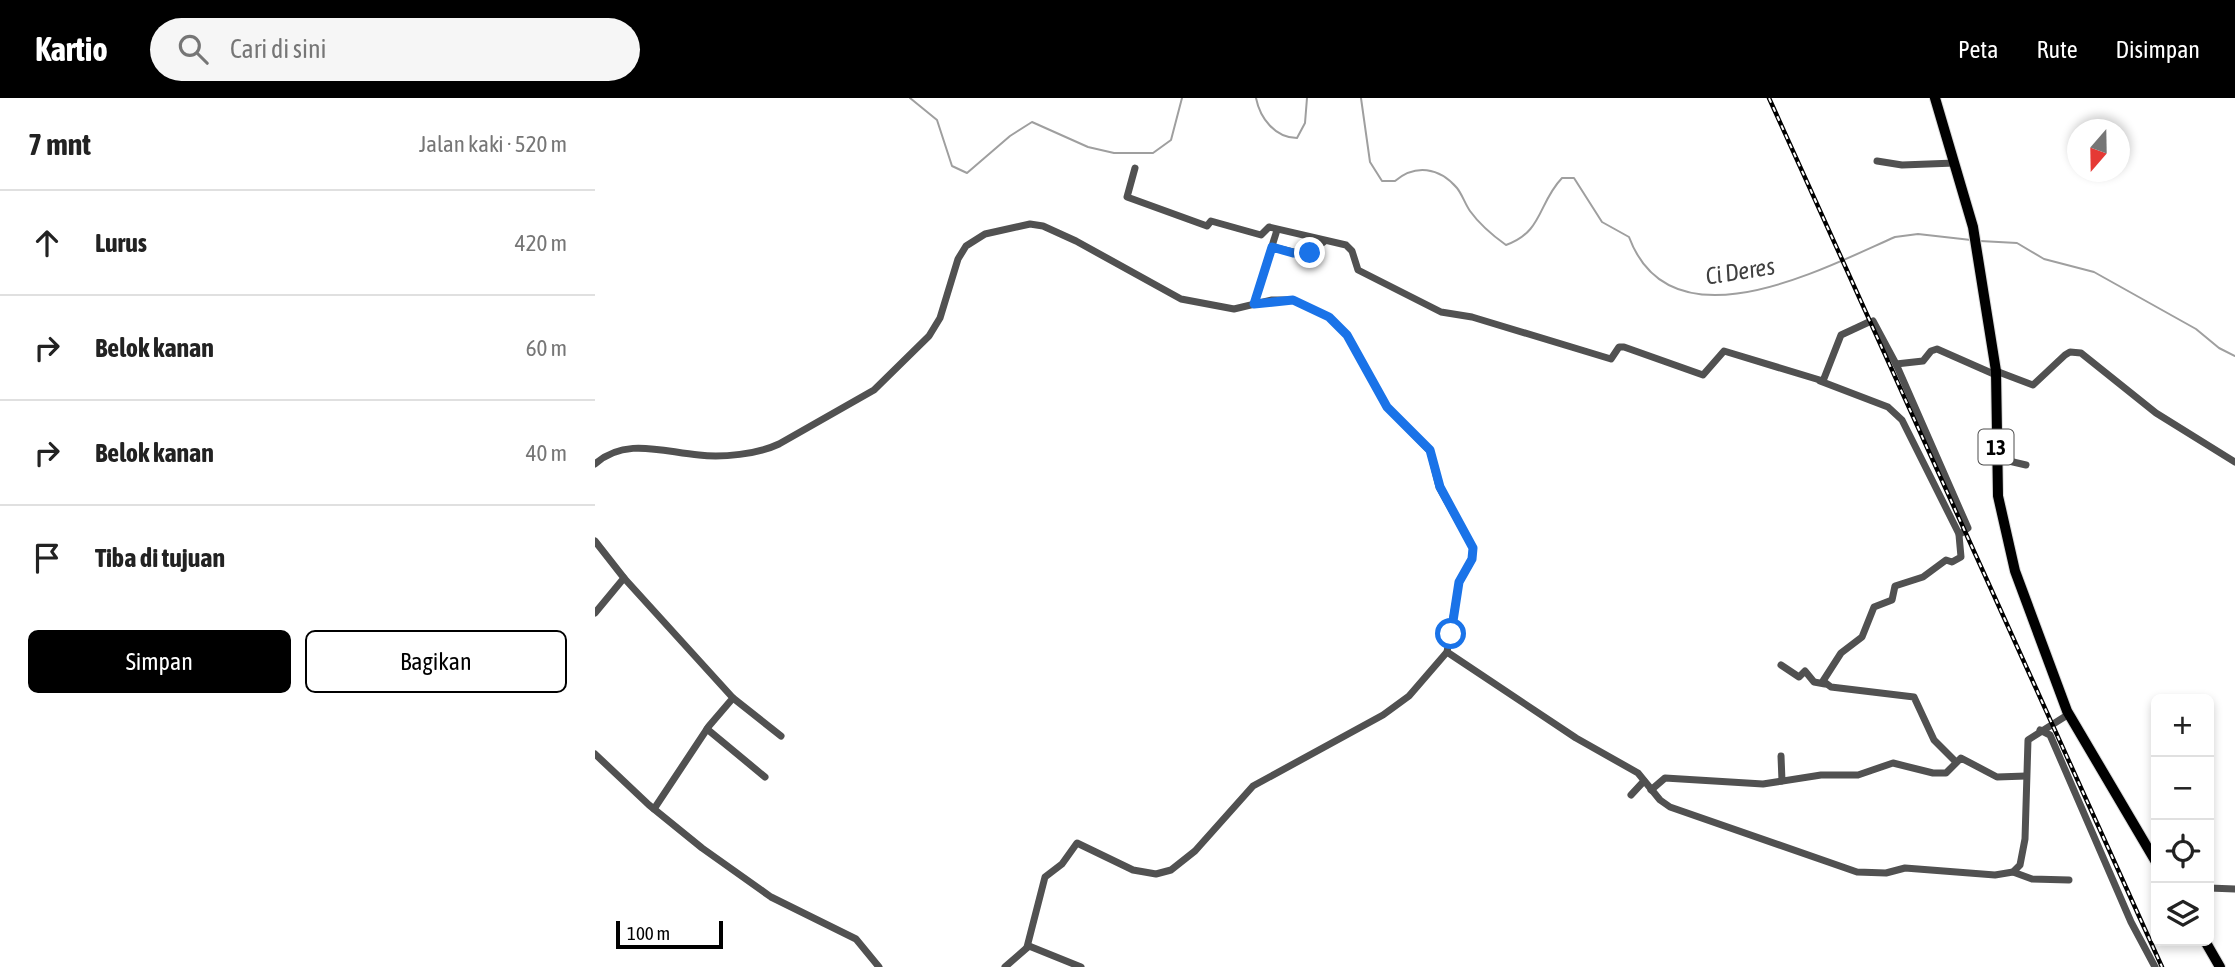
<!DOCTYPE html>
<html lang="id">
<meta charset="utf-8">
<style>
body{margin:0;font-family:"Asap Condensed",sans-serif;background:#f6f6f6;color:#222}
.controls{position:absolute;right:21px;bottom:21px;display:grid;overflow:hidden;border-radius:10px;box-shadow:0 4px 10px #0003}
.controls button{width:63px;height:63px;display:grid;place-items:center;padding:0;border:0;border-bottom:2px solid #e0e0e0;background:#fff;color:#222;font:35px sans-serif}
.compass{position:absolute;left:1472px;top:21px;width:63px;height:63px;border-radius:50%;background:#fff;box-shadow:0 4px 10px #0003;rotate:200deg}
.scale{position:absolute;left:21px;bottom:18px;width:107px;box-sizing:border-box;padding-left:7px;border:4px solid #000;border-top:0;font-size:19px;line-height:24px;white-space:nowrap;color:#000;-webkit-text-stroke:5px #fff;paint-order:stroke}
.stop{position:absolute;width:21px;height:21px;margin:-16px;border:5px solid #1a73e8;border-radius:50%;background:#fff}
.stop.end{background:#1a73e8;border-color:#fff;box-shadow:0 2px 7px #0008}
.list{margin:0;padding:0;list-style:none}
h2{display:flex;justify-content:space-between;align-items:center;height:91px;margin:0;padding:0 28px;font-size:30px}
h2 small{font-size:23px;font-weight:400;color:#767676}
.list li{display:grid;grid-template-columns:46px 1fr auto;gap:21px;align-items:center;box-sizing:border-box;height:105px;padding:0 28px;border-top:2px solid #e0e0e0}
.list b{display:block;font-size:26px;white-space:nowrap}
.list em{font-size:23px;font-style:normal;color:#767676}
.actions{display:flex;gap:14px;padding:21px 28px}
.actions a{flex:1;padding:16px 0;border:2px solid #000;border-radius:10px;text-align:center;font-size:24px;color:#000}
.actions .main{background:#000;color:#fff}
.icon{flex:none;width:38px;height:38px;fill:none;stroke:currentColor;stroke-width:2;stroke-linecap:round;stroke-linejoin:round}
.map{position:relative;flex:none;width:1640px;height:869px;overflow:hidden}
header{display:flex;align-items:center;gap:42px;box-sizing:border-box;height:98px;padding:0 35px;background:#000;color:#fff}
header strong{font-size:33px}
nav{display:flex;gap:38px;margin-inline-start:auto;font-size:24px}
.search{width:490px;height:63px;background:#f6f6f6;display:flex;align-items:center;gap:18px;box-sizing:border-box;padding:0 24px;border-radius:38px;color:#767676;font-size:26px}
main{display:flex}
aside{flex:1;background:#fff}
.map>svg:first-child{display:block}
</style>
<header>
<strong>Kartio</strong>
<div class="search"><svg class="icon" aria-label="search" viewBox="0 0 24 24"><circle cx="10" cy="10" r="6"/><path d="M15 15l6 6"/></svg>Cari di sini</div>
<nav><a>Peta</a><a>Rute</a><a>Disimpan</a></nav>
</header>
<main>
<aside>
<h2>7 mnt<small>Jalan kaki · 520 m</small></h2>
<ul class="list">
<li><svg class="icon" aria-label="ahead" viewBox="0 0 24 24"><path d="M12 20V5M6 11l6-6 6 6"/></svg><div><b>Lurus</b></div><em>420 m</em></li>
<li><svg class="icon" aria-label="right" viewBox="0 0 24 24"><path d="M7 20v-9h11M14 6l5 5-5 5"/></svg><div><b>Belok kanan</b></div><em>60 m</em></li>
<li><svg class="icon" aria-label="right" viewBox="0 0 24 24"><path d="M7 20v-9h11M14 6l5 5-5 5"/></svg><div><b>Belok kanan</b></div><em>40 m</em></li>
<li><svg class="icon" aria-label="arrive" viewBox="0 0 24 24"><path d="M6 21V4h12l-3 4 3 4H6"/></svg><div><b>Tiba di tujuan</b></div></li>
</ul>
<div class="actions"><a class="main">Simpan</a><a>Bagikan</a></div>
</aside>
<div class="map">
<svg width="1640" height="869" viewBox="0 0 1640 869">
<rect width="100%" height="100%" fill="#fff"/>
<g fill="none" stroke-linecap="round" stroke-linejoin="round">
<g stroke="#9f9f9f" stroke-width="2">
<polyline points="315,0 342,22 357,68 372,75 415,38 437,24 493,49 519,55 558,55 576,42 587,0"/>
<path d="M661 0C665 20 680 40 702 40L710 25 712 0"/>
<path d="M766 0 775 64 787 83H800C820 66 844 69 862 90 867 96 870 106 875 113 885 127 897 137 911 147 948 134 943 105 967 80H979L1007 124 1034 139C1076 252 1227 171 1300 139L1323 136 1376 142"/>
<polyline points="1385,143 1422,145 1449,161 1499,174 1601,231 1624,250 1640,258"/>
</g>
<g stroke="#dbdbdb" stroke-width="12">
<g id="highway">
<polyline points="1340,0 1378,129 1401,273 1403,398 1420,473 1472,613 1561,764"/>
<polyline points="1610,843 1625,869"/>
</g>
</g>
<g stroke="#515151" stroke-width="7">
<polyline points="1282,63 1307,67 1360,65"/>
<polyline points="540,70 532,99 612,128 616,123 666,137 674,129 751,147 757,153 763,172 846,214 877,219 1016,261 1024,249 1029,249 1108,277 1129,253 1228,283 1246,237 1274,224"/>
<polyline points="677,149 711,157 730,143"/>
<polyline points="659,206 682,132"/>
<polyline points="1278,223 1301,266 1373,430 1364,437 1366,459 1357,464 1351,462 1328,479 1300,488 1297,502 1279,509 1267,539 1246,555 1228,583 1236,589 1319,599 1339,642 1360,663"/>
<polyline points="1301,266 1328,263 1336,253 1342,251 1401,277"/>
<polyline points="1401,273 1438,287 1470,257 1475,254 1486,255 1561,315 1640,364"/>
<polyline points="1225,283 1293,309 1307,322 1364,436"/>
<polyline points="1401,360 1431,367"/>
<path d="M0 366C30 339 68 354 104 357 127 360 163 356 184 346L279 292 334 238 345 220 363 161 371 148 390 136 435 126 448 128 481 143 586 201 639 211 677 202H698L734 219 752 237 792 309 835 353 844 389 878 450 877 462 864 484 852 554 814 598 788 617 658 688 600 753 576 772 561 776 538 772 482 745 467 766 450 779 432 849"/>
<polyline points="0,443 29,480 0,515"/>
<polyline points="29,480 138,600 114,628 59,711"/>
<polyline points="852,554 981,640 1043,675 1065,702 1075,709 1262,774 1291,775 1310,770 1400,777 1418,774 1425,767 1430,741 1433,642 1474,616"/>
<polyline points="1186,567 1204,579 1210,573 1219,584 1230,586"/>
<polyline points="138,600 186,638"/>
<polyline points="112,631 170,679"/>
<polyline points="1445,632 1455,637 1536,824 1560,869"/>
<polyline points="0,656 54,707 107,750 176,799 261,841 284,869"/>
<polyline points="1186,658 1187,683"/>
<polyline points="1056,692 1070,680 1168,686 1226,677 1263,677 1298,665 1338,675 1351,675 1366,660 1402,679 1431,678"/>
<polyline points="1036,697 1049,683"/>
<polyline points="1418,774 1437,781 1474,782"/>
<polyline points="1614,790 1640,791"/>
<polyline points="410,869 434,848 486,869"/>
</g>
<use href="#highway" stroke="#000" stroke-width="10"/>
<g stroke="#000" stroke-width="4.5">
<polyline id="rail" points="1174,0 1567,869"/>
</g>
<use href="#rail" stroke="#fff" stroke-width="2" stroke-dasharray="5" stroke-linecap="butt"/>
</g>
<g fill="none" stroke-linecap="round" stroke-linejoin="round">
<polyline stroke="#1a73e8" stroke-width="9" points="715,155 698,155 677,149 659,206 698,202 734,219 752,237 792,309 835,352 845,389 878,450 877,461 864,484 856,536"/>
</g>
<g text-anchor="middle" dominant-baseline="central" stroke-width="5" stroke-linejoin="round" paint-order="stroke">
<rect fill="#fff" stroke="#4c4c4c" stroke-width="2" x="1383.5" y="331.5" width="35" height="35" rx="5"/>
<g font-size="21" font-weight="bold" fill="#000">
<text x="1401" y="349">13</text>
</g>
<g font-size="24" font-style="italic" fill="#404040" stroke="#fff">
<text transform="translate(1145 173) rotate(-9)">Ci Deres</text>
</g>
</g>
</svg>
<div class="controls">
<button>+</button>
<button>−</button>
<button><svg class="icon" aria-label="locate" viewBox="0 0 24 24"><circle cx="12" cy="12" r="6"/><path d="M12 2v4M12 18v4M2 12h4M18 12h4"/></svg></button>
<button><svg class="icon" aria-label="layers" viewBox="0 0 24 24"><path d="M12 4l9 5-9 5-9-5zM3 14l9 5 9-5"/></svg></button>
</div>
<svg class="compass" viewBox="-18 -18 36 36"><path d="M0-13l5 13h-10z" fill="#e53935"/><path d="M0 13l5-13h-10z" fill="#767676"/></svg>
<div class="scale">100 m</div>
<div class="stop" style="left:856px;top:536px"></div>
<div class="stop end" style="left:715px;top:155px"></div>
</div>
</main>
